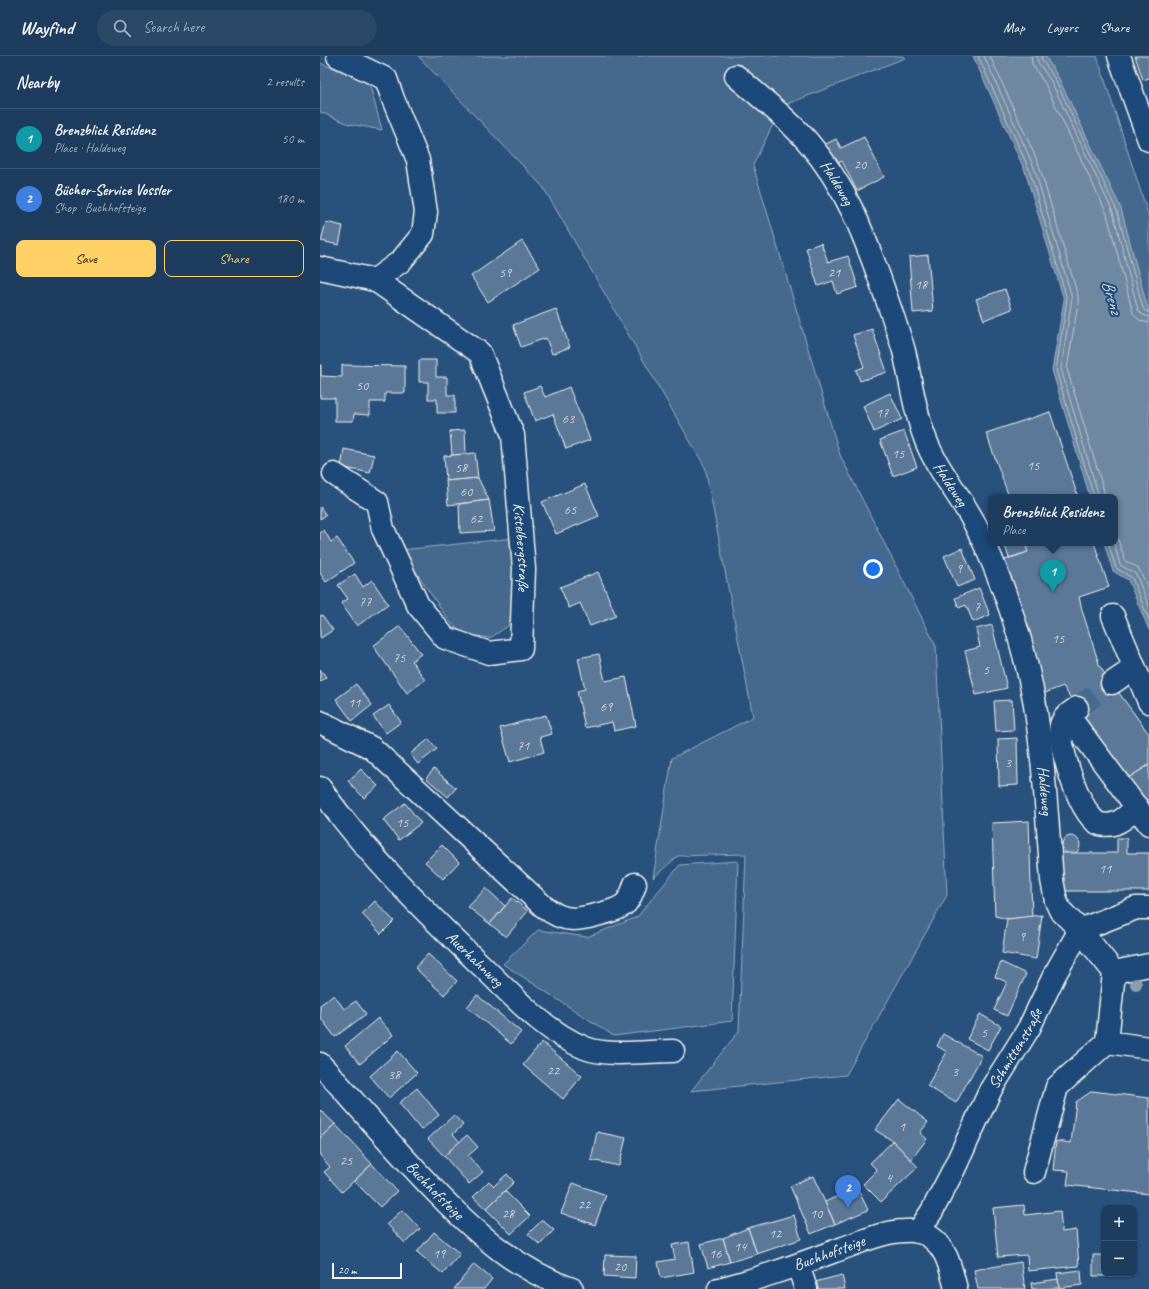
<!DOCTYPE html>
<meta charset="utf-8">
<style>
body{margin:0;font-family:Caveat,sans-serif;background:#2b4867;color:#f1f3f6}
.controls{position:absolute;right:12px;bottom:12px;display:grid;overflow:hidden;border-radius:8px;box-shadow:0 1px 3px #0004}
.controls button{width:36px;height:36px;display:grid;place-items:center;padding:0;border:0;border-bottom:1px solid #3c5673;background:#1e3d5e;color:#f1f3f6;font:20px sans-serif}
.scale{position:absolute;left:12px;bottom:10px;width:70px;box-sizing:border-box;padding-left:4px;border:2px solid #f4f1e8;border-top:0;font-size:11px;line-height:14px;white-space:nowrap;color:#f4f1e8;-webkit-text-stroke:3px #1f4a7a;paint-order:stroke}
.you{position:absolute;left:553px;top:513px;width:14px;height:14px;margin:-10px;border:3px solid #fff;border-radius:50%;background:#1a73e8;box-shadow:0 0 0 6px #1a73e833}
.badge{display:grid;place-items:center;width:26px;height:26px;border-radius:50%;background:#ffd166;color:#fff;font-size:13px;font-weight:700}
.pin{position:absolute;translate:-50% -33px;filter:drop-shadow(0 1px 2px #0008)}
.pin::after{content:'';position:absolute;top:21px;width:14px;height:12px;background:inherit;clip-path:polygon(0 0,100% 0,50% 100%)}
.popup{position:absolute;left:668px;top:438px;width:130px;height:52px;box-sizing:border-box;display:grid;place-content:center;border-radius:8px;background:#1e3d5e;filter:drop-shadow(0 1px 3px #0005);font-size:13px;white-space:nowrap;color:#a1aebc}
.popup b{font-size:15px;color:#f1f3f6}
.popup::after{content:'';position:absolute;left:50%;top:100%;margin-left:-8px;border:8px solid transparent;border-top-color:#1e3d5e}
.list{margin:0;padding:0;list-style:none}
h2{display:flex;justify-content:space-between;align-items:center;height:52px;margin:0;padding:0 16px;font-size:17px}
h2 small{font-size:13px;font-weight:400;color:#a1aebc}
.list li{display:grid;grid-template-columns:26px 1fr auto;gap:12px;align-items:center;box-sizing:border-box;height:60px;padding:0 16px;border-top:1px solid #3c5673}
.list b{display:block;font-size:15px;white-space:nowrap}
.list p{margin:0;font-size:13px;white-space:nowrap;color:#a1aebc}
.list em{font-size:13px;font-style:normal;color:#a1aebc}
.actions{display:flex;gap:8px;padding:12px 16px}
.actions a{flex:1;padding:9px 0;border:1px solid #ffd166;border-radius:8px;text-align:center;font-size:14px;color:#ffd166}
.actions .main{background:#ffd166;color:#111}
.icon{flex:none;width:22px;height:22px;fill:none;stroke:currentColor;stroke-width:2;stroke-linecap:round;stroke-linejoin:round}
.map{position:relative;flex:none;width:829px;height:1233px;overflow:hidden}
header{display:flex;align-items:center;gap:24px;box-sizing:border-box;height:56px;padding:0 20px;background:#1e3d5e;border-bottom:1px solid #3c5673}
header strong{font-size:19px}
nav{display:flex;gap:22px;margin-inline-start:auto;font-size:14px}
.search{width:280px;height:36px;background:#2b4867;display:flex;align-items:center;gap:10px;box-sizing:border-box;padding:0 14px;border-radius:22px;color:#a1aebc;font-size:15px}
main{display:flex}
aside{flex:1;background:#1e3d5e}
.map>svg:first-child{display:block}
</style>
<header>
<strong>Wayfind</strong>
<div class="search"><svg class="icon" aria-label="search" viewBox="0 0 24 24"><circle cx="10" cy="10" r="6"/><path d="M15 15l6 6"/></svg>Search here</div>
<nav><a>Map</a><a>Layers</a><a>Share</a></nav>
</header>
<main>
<aside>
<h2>Nearby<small>2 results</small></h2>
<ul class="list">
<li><span class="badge" style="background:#0f9aa8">1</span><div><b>Brenzblick Residenz</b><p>Place · Haldeweg</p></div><em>50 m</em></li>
<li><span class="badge" style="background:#3f7fe0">2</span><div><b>Bücher-Service Vossler</b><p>Shop · Buchhofsteige</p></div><em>180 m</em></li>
</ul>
<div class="actions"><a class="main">Save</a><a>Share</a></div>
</aside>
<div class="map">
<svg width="829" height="1233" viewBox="0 0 829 1233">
<rect width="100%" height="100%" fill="#28517e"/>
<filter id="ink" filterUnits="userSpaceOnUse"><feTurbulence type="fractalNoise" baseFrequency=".025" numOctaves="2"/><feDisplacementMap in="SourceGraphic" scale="8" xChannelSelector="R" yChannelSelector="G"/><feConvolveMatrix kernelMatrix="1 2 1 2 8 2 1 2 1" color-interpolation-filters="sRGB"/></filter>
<g filter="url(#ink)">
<g fill="#45688e" stroke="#9cacbb">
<polygon points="98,0 584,0 585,2 462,50 433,109 520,399 616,590 627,839 526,1019 371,1035 419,975 426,798 358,800 333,822 352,702 433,661 385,411 223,131"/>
<polygon points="725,0 777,0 829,161 829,258 801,153 738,21"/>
<polygon points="0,7 49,26 62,74 29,68 0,56"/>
<polygon points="194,482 196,547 188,570 170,582 144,578 130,566 81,494"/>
<polygon points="418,805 412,965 294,980 183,908 218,874 267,881 317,861 360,809"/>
</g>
<polygon fill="#6e88a2" stroke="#a4b2be" points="653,0 725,0 738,21 801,153 829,258 829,574 808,524 793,515 784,487 795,487 795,441 770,441 732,314 744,244 705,115"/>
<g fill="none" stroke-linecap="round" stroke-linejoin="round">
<g stroke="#bec7cc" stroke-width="1">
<polyline points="658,0 709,113 747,243 736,314 774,441"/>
<polyline points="664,0 714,111 752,242 741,313 779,441"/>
<polyline points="670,0 719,109 758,240 758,247 747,313 784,435 785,441"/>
<polyline points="711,0 712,8 725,28 787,158 813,257 819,264 829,267"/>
<polyline points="717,0 718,6 731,25 793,156 818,254 823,259 829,261"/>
<polyline points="722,0 722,4 735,23 797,155 823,252 825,255 829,256"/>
<polyline points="795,477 798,483 805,505 817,511 820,515 829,534"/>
<polyline points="788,487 796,512 812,522 829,564"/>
<polyline points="794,487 800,509 816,518 829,550"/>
</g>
</g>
<g fill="#5b7899" stroke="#f4f1e8">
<polygon points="815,0 829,0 829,22 823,24"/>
<polygon points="544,81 564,121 537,135 522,105 512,110 502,90 516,83 521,92"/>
<polygon points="6,166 23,170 19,189 1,185"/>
<polygon points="202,185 220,212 168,246 151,220"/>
<polygon points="501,187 508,206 528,200 538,231 517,238 513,225 498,230 486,192"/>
<polygon points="608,199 613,255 593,257 589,201"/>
<polygon points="685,233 692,253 664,264 656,243"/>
<polygon points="236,253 250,291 232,298 226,282 201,291 193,269"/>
<polygon points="552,273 567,316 540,325 536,314 544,311 533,279"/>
<polygon points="99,304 116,304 116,321 127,321 127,339 135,339 135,357 117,357 117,343 108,343 108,326 99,326"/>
<polygon points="0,309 1,309 1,320 22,321 22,309 85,310 85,337 65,337 65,346 50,346 50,359 34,358 33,365 15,365 15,342 0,342"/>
<polygon points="220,330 225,341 249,331 270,384 246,393 233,358 215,365 204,336"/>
<polygon points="570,337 582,363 554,376 543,350"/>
<polygon points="730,356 758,441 689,441 666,377"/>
<polygon points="145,374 146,398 132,399 130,375"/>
<polygon points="584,375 597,411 573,420 560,384"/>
<polygon points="24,393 54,399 50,417 21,411"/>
<polygon points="155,397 158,422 126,425 124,400"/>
<polygon points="158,422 169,444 128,449 126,425"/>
<polygon points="265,428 279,460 236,478 222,446"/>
<polygon points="169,444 174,475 140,477 139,448"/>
<polygon points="0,451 6,459 0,463"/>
<polygon points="4,474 11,486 17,482 34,507 6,526 0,517 0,477"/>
<polygon points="684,487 705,487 708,496 689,502"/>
<polygon points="705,487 774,487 789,531 759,541 762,554 780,611 829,678 829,709 808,722 757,652 743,630 720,639 685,504 708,496"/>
<polygon points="642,492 655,524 637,531 624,500"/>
<polygon points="278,516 296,560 270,570 260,547 249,552 240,531"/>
<polygon points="35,518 43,531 52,524 68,548 37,570 21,547 28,543 18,529"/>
<polygon points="659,532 670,559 653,566 646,549 639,552 635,542"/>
<polygon points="2,559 13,574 1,582 0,580 0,560"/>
<polygon points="672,569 687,632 656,639 645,595 660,591 656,573"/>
<polygon points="80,570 101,598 92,605 105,624 87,637 53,590"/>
<polygon points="279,598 285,625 306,621 316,670 294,675 292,666 265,672 257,635 265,633 258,602"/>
<polygon points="0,613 6,621 0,626"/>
<polygon points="36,628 52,649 32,665 16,643"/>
<polygon points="692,644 694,674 676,675 674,645"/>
<polygon points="69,649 81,666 66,677 53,660"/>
<polygon points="226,659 232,678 220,681 224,696 190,706 180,672"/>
<polygon points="697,682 698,729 679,730 678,683"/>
<polygon points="109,683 117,693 98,708 90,698"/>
<polygon points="829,709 829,749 808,722"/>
<polygon points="41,713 58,730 44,742 28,725"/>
<polygon points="114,713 136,732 128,741 106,722"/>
<polygon points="85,747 101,767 79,784 63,764"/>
<polygon points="709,765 712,861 687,863 675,860 672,767"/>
<circle cx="751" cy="789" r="9"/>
<polygon points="797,782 807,782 807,797 829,797 829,835 744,835 741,827 741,797 797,797"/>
<polygon points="122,789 139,806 123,823 105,806"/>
<polygon points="166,832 185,850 170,868 148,851"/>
<polygon points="192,842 208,855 186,881 170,868"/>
<polygon points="55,845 74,865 61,878 42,858"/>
<polygon points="722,859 716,903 682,897 687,863"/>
<polygon points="108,898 137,925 124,939 95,912"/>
<polygon points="681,906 706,918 687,960 674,954 687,926 675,921"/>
<polygon points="14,939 24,953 36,945 46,958 15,981 0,961 0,949"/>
<polygon points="157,939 201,976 191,988 147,951"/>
<polygon points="660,958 681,970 668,994 647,983"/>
<polygon points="58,962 73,979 40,1008 25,990"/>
<polygon points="623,978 662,1000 636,1047 607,1030 627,996 617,990"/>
<polygon points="222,986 262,1020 243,1043 203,1009"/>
<polygon points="78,995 97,1017 69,1042 50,1020"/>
<polygon points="97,1032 119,1059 101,1074 79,1047"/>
<polygon points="772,1035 829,1042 829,1138 747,1129 749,1115 733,1114 736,1085 751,1087 756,1046"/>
<polygon points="579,1043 608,1066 600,1077 607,1083 591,1104 573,1085 555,1074"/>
<polygon points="0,1054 15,1068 0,1082"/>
<polygon points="134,1059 143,1069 133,1078 140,1086 124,1100 108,1083"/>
<polygon points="15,1068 52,1108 22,1136 4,1116 10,1111 0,1099 0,1082"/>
<polygon points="277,1076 306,1082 299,1110 271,1104"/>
<polygon points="147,1079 158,1091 148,1100 163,1116 149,1128 124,1100"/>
<polygon points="573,1085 598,1111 561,1146 543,1128 557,1114 550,1107"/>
<polygon points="52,1108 77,1135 60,1151 34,1125"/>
<polygon points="187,1118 194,1126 166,1153 153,1141 169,1125 174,1130"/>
<polygon points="493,1120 515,1168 491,1178 470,1130"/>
<polygon points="253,1127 286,1139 275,1169 241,1157"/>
<polygon points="537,1131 548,1154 515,1168 505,1146"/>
<polygon points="185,1135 210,1160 191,1178 166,1153"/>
<polygon points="704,1149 705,1159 740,1155 742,1176 756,1174 759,1210 708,1215 707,1199 678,1201 673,1152"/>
<polygon points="82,1154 100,1173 85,1187 67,1168"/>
<polygon points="474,1159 481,1183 437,1198 428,1172"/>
<polygon points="222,1164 234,1174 220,1189 208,1178"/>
<polygon points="428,1172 437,1198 410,1206 403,1182"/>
<polygon points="114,1176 140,1198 123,1218 97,1196"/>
<polygon points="403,1182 410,1206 388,1212 381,1188"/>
<polygon points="369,1186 374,1216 341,1222 338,1206 355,1203 352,1189"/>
<polygon points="285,1199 316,1200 315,1222 284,1220"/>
<polygon points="773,1199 784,1199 784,1218 792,1218 792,1220 773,1220"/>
<polygon points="701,1206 705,1233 658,1233 654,1214"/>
<polygon points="154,1208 172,1223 164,1233 134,1233"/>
<polygon points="761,1214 762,1229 739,1232 737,1217"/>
<polygon points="522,1219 525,1233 497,1233 495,1226"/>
<polygon points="738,1223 739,1232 712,1233 711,1227"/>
</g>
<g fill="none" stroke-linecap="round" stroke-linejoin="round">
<polyline stroke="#47698e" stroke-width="22" stroke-dasharray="22 11" stroke-linecap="butt" points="757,652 792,627"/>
<g stroke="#f4f1e8" stroke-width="25">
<g id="minor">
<polyline points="18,0 66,23 73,43 98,104 106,156 103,178 81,205 55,224"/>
<polyline points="799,0 829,84"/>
<path id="s1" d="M416 20C440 41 467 62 488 86 526 130 544 178 563 232 570 253 578 274 584 295 591 324 594 354 605 382 614 407 631 428 645 451 656 468 665 488 673 507 691 550 705 596 714 643 724 703 727 764 732 824L736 845 740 854 760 874 794 916 787 986 829 992"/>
<path id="s2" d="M0 212 55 224 160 297 193 379 204 513 201 593 169 597 125 582 98 549 63 473 57 446 14 418"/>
<polyline points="793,560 829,646"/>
<polyline points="792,627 814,612"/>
<path d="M757 652C751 656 743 661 741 669 737 688 761 762 780 768 796 772 806 761 817 751"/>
<polyline points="748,659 829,768"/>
<path d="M0 666 52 692 223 850C245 868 258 864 284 857 291 855 300 853 306 847 311 841 313 835 315 828"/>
<path id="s3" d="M0 732C46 798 108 859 166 914 196 943 226 976 265 992 287 1001 329 995 353 995"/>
<polyline points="794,916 829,909"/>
<path id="s4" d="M0 1008C40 1051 77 1097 119 1139 157 1178 199 1215 252 1233"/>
<polyline points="714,1116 737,1031 787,986"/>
<path id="s5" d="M598 1176 612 1155 634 1113 671 1033 709 972 735 918 760 874 816 852H829"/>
<polyline points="478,1209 486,1233"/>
<path id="s6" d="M399 1233C439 1223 477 1209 515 1195 536 1188 563 1175 585 1175 593 1174 603 1176 609 1180 627 1191 631 1214 636 1233"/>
</g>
</g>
<use href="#minor" stroke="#1f4a7a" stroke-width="22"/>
</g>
<circle fill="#8a9db1" cx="816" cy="928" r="6"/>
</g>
<g text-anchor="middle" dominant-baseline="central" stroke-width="4" stroke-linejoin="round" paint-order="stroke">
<g font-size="14" fill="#ced3d4">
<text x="540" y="108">20</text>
<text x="185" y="216">59</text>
<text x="514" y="216">21</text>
<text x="601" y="228">18</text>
<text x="42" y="329">50</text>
<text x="562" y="356">17</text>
<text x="248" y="362">63</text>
<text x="578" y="397">15</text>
<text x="713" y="409">15</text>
<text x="141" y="411">58</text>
<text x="146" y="435">60</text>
<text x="250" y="453">65</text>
<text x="156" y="462">62</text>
<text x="639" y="512">9</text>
<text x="45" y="545">77</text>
<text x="657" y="550">7</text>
<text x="738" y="582">15</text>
<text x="79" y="601">75</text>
<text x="666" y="613">5</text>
<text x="34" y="646">11</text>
<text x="286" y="650">69</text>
<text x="203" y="689">71</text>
<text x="688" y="706">3</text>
<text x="82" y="766">15</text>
<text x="785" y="812">11</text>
<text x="702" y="880">9</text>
<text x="664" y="976">5</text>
<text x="233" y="1014">22</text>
<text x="635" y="1015">3</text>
<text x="74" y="1018">38</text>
<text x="582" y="1070">1</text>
<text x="26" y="1104">25</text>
<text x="569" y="1121">4</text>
<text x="264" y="1148">22</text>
<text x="188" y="1157">28</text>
<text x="496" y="1157">10</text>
<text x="455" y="1177">12</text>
<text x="420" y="1190">14</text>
<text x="119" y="1197">19</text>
<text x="395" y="1197">16</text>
<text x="300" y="1210">20</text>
</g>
<g font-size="16" fill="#f4f1e8" stroke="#1f4a7a">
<text stroke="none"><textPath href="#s1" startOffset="148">Haldeweg</textPath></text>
<text stroke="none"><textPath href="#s1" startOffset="472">Haldeweg</textPath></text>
<text stroke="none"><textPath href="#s2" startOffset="385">Kistelbergstraße</textPath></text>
<text stroke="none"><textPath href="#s1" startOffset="796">Haldeweg</textPath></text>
<text stroke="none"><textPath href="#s3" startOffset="231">Auerhahnweg</textPath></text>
<text stroke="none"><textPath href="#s5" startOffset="208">Schmittenstraße</textPath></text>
<text stroke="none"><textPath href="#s4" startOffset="171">Buchhofsteige</textPath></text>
<text stroke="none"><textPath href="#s6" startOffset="116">Buchhofsteige</textPath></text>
</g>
<g font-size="17" font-style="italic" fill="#d9dcda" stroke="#1f4a7a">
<text transform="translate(792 241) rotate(74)">Brenz</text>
</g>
</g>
</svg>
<div class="controls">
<button>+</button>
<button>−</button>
</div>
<div class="scale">20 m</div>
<div class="you"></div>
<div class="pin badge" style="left:733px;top:536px;background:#0f9aa8">1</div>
<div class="popup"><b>Brenzblick Residenz</b>Place</div>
<div class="pin badge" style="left:528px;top:1152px;background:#3f7fe0">2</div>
</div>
</main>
